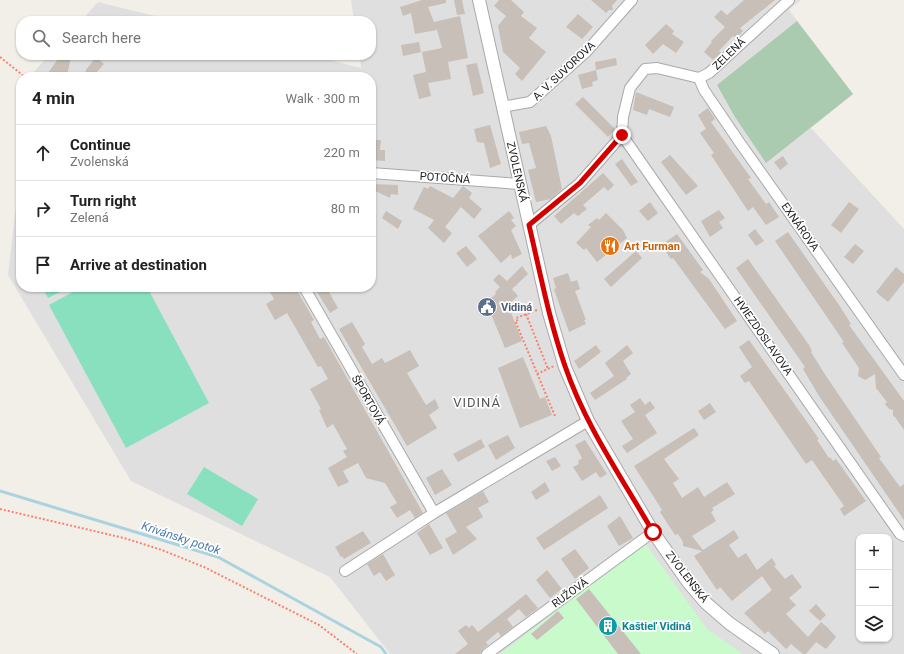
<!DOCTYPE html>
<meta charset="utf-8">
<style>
body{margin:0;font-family:Roboto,sans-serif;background:#f6f6f6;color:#222}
.controls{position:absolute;right:12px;bottom:12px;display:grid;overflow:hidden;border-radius:8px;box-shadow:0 1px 3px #0004}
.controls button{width:36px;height:36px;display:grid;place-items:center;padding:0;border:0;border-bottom:1px solid #e0e0e0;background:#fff;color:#222;font:20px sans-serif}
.stop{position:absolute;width:12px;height:12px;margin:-9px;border:3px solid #d40000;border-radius:50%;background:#fff}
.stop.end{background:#d40000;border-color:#fff;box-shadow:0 1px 4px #0008}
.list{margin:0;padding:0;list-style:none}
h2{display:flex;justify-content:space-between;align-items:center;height:52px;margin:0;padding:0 16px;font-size:17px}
h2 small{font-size:13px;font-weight:400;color:#767676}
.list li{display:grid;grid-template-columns:26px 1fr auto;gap:12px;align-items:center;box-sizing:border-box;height:56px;padding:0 16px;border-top:1px solid #e0e0e0}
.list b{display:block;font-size:15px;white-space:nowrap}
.list p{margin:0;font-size:13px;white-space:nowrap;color:#767676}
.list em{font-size:13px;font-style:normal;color:#767676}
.icon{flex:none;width:22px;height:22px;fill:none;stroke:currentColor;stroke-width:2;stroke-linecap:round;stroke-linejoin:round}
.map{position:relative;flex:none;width:904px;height:654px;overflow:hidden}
.search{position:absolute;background:#fff;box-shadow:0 1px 3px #0004;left:16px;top:16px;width:360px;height:44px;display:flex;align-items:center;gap:10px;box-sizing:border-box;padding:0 14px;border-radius:16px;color:#767676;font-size:15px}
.panel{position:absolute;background:#fff;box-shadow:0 1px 3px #0004;left:16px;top:72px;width:360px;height:220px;border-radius:16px}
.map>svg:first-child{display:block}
</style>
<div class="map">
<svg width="904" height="654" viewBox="0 0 904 654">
<rect width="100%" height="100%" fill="#f2efe9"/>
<g fill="#e0dfdf" fill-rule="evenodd">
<path d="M351 0H801L789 10 853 94 811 128 904 229V654H390L330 577 131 481 8 275 21 164V287H371V77H31V75L49 55H310L361 68 360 55H371V21H354ZM859 537H889V639H859Z"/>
<polygon points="98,2 175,21 81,21"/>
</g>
<polygon fill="#aacbaf" points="797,21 853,94 766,163 735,117 717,85"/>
<polygon fill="#c8facc" points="645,543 707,629 743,654 500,654"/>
<g fill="#88e0be">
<polygon points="42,287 70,287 48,298"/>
<polygon points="82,287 147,287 209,403 126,448 49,305"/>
<polygon points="204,467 258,499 242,526 187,494"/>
</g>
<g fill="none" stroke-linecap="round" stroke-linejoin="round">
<polyline stroke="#aad3df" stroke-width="3" points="0,491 218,557 381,647 386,654"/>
</g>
<g fill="#c7bfb8">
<polygon points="422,0 446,0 446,3 428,7 434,22 460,16 468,58 448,62 451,79 428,83 431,96 419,99 413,75 426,72 422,52 442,48 437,30 415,34 411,13 403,16 400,7"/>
<polygon points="454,0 462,0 465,14 457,15"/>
<polygon points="499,0 511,0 524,12 521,16 537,28 529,38 546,52 522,81 515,74 520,68 503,52 498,26 506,16 494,6"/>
<polygon points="591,0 617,0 612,6 613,10 609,10 606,13"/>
<polygon points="744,0 775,0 740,28 743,31 736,38 733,36 719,51 721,53 713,60 704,52 712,42 711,41 725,27 714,17 721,10 727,15"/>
<polygon points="578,14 593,27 582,39 566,27"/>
<polygon points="666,24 674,31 672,34 684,42 676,53 663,44 653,54 645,45"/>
<polygon points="419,42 421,52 403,56 401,45"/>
<polygon points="61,55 71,55 67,77 45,77"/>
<polygon points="96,57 104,64 96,73 96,77 84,77 86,70"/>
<polygon points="616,58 617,65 596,70 595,62"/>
<polygon points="477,63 484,93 473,96 466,65"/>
<polygon points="596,70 598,80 592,82 593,86 582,89 578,75"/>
<polygon points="636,92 674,107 670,117 649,109 647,115 633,110"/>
<polygon points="583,97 615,129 608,137 575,104"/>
<polygon points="708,108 715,119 711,122 751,178 748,179 766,204 769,202 779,217 766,225 753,207 748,211 711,155 714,153 700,133 706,129 698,115"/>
<polygon points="490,125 501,164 490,168 484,143 477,142 474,129"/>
<polygon points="546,126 551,136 562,189 551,199 536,202 528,170 536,168 529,143 522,144 519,132"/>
<polygon points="371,140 381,140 380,150 385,150 385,161 371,160"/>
<polygon points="670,155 698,186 686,195 661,162"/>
<polygon points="783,156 788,164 780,170 774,162"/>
<polygon points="622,159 638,182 631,186 615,164"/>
<polygon points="603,173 614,185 608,191 604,187 583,205 587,209 578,216 574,213 561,224 554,216"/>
<polygon points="371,184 398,185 398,195 391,194 390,198 371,189"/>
<polygon points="430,186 453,198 463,186 472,193 469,198 482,209 474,219 461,207 445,227 452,233 444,243 428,228 434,220 413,209 424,187 428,189"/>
<polygon points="650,202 658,213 648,221 639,211"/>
<polygon points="849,202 859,209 841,233 831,225"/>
<polygon points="719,210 725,218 719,222 723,228 710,237 701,221"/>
<polygon points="386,211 402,221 398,229 382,218"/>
<polygon points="509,211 514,218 511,220 516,226 511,230 522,254 512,259 511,254 501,263 478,236"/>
<polygon points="606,213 623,230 627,238 597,262 586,248 584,250 576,243 591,227 588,225 597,218 599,220"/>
<polygon points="755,229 764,241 756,246 748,235"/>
<polygon points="788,232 839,305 851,324 849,325 904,401 904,430 895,417 893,416 893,410 889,409 885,404 887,402 876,388 875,374 865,380 858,376 859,368 842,343 844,342 775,241"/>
<polygon points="677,234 703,270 700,272 709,279 737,321 725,329 673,258 671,259 666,252 669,250 664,243"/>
<polygon points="855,244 864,251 853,264 844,257"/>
<polygon points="466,246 477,259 467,267 456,253"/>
<polygon points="636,251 642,258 611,287 604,279"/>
<polygon points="748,259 809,345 812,351 811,352 826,376 881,457 879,458 900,487 904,484 904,520 819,396 803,369 805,367 736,268"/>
<polygon points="522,266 528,274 512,289 518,296 508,305 522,341 505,348 486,302 496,294 495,292 500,287 493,280 499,274 507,281"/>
<polygon points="896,267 904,274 904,282 888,302 876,292"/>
<polygon points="568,273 571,282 577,280 580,289 575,291 586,320 584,320 586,324 569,332 557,298 554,289 556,288 553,278"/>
<polygon points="267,287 295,287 314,320 311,322 320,339 324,337 423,513 415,518 410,510 397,518 390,507 397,503 385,483 366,478 358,463 343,471 349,482 338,487 328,468 347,457 343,451 347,449 333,424 327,428 319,410 321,409 310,389 328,379 321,366 318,367 287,313 275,320 266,304 274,299"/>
<polygon points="314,287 338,287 329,292 338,308 330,313"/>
<polygon points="352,322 365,344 362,347 372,364 382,358 385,363 410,350 419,366 407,373 426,405 435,399 439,408 429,415 437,428 407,446 339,329"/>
<polygon points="749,340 819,439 817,440 829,458 830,457 833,461 836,459 866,501 844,516 840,509 844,506 812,460 806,464 749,381 745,383 740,376 752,367 739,347"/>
<polygon points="596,345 601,352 579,369 574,361"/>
<polygon points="627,345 633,353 623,361 631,374 626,378 627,379 595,400 590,393 614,376 605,363"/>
<polygon points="523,357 540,399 545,397 552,415 520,428 498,368"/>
<polygon points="640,398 645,405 650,401 655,408 645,415 657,433 627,453 622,446 633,439 621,421 635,412 630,405"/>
<polygon points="710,403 716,412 704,420 698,411"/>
<polygon points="694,428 699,435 664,459 679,479 673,483 682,498 698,487 704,497 727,482 735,494 712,508 714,510 711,512 716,521 692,536 703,550 734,530 739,538 729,545 738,558 746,553 757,570 772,558 776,565 774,566 785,579 792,574 802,587 789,598 796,605 786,614 808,637 821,622 827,627 836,637 826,649 816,642 806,654 803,654 791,644 786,649 768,631 765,634 744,613 772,590 762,576 732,601 720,587 717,590 694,556 702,551 683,546 683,542 678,534 675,535 660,512 662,510 634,466"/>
<polygon points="508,435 515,448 496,460 488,445"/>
<polygon points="481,439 485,447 458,462 453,454"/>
<polygon points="585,440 607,474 600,478 596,472 582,481 573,467 579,464 578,461 582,458 575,445"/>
<polygon points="555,457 561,466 552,471 546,461"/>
<polygon points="442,469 452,485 435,495 426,478"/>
<polygon points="545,482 550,491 536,500 531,492"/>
<polygon points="483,491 489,502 478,508 483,517 466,527 477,539 453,555 445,539 457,532 446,513"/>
<polygon points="600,495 608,508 544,550 536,538"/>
<polygon points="620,516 633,538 619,546 607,526"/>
<polygon points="429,524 443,548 430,555 417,533"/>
<polygon points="363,531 371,543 344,559 342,556 341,557 335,547"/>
<polygon points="575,549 589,568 575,579 561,559"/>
<polygon points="383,554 395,575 386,581 380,572 374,576 367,564"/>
<polygon points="547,570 562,589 550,598 536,580"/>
<polygon points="589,589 641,654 618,654 576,599"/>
<polygon points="526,594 538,608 526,617 519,609 507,619 513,627 501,636 498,632 486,642 488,645 483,649 480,654 455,654 468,644 458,631 466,625 469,628 472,625 478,632"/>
<polygon points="816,604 826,615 820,621 809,611"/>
<polygon points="558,611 564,618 537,640 531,634"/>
</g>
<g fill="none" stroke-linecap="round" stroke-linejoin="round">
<g stroke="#a9a9a9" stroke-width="12">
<g id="minor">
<polyline points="699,78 704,90 740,143 904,375"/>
<polyline points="502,107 530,102 586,52 632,0"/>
<polyline points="622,135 900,534 904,536"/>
<polyline points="371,173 519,184"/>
<polyline points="529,225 580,183 622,135 623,117 630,88 645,69 657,68 699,78 709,73 789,0"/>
<polyline points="304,287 434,513"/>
<polyline points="345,571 434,513 588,421"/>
<polyline points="487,654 653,532"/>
</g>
</g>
<g stroke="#a9a9a9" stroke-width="14">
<polyline id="tertiary" points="479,0 549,313 565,367 588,421 653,532 688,582 706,603 729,623 773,654"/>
</g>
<g stroke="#fa8072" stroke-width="2" stroke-dasharray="2 2" stroke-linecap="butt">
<polyline points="0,57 25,77"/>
<polyline points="537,310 516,318 518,322 516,323 555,416"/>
<polyline points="526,314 548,369"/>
<polyline points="537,374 554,366"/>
<polyline points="0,509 124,538 162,550 204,567 319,625 357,654"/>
</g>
<use href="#minor" stroke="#fff" stroke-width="10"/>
<use href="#tertiary" stroke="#fff" stroke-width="12"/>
</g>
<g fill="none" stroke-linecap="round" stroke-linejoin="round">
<path stroke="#d40000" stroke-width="5" d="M622 135 580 183 529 225C540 272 549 320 565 366 585 425 622 478 653 532"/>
</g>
<defs>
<g id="restaurant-disc" transform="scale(1)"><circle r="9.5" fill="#e8710a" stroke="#fff"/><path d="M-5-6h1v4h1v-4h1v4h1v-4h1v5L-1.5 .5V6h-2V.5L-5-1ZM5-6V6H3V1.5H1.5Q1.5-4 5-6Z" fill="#fff"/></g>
<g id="civic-disc" transform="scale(1)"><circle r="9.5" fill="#5c6f8a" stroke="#fff"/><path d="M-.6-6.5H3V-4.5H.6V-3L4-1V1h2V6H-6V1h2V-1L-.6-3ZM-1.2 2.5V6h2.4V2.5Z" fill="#fff"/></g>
<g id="building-disc" transform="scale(1)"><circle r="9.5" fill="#0f9aa8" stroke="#fff"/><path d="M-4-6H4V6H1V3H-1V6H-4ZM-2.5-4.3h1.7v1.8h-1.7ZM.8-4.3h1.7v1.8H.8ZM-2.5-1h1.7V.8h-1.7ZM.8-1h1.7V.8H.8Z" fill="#fff"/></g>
</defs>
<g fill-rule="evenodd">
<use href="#restaurant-disc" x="610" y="246"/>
<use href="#civic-disc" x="487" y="307"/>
<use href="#building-disc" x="608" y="626"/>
</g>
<g text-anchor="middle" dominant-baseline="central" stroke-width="3.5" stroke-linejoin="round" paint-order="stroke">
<g font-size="11" fill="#222" stroke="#fff">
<text transform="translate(729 54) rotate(-44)">ZELENÁ</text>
<text transform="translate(564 71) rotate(-43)">A. V. SUVOROVA</text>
<text transform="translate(517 172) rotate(77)">ZVOLENSKÁ</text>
<text transform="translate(445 178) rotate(4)">POTOČNÁ</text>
<text transform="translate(800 227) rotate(55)">EXNÁROVA</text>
<text transform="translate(763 336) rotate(55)">HVIEZDOSLAVOVA</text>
<text transform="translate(368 400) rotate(60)">ŠPORTOVÁ</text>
<text transform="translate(687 577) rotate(52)">ZVOLENSKÁ</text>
<text transform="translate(570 593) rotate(-36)">RUŽOVÁ</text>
</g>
<g font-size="11" font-weight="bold" fill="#c56008" stroke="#fff" text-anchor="start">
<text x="624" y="246">Art Furman</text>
</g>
<g font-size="11" font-weight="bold" fill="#4e5e75" stroke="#fff" text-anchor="start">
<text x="501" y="307">Vidiná</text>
</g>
<g font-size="11" font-weight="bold" fill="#0d838f" stroke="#fff" text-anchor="start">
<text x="622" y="626">Kaštieľ Vidiná</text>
</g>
<g font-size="12" font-style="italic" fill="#4a7aab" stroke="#fff">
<text transform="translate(181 538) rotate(18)">Krivánsky potok</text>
</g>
<g font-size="13" letter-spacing="1" fill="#555" stroke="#fff">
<text x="477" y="402">VIDINÁ</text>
</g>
</g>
</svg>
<div class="controls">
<button>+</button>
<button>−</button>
<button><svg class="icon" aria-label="layers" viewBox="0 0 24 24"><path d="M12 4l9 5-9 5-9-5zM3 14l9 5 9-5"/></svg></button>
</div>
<div class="stop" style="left:653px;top:532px"></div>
<div class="stop end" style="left:622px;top:135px"></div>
<div class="search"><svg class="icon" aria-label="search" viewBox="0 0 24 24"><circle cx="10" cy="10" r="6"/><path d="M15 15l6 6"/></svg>Search here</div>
<section class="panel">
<h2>4 min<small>Walk · 300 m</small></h2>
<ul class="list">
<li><svg class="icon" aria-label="ahead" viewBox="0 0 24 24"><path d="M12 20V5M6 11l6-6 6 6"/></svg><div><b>Continue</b><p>Zvolenská</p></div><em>220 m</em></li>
<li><svg class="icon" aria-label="right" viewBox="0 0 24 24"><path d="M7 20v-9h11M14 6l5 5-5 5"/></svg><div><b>Turn right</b><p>Zelená</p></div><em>80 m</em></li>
<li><svg class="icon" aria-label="arrive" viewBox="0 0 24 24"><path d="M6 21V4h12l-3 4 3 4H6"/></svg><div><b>Arrive at destination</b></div></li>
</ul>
</section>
</div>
